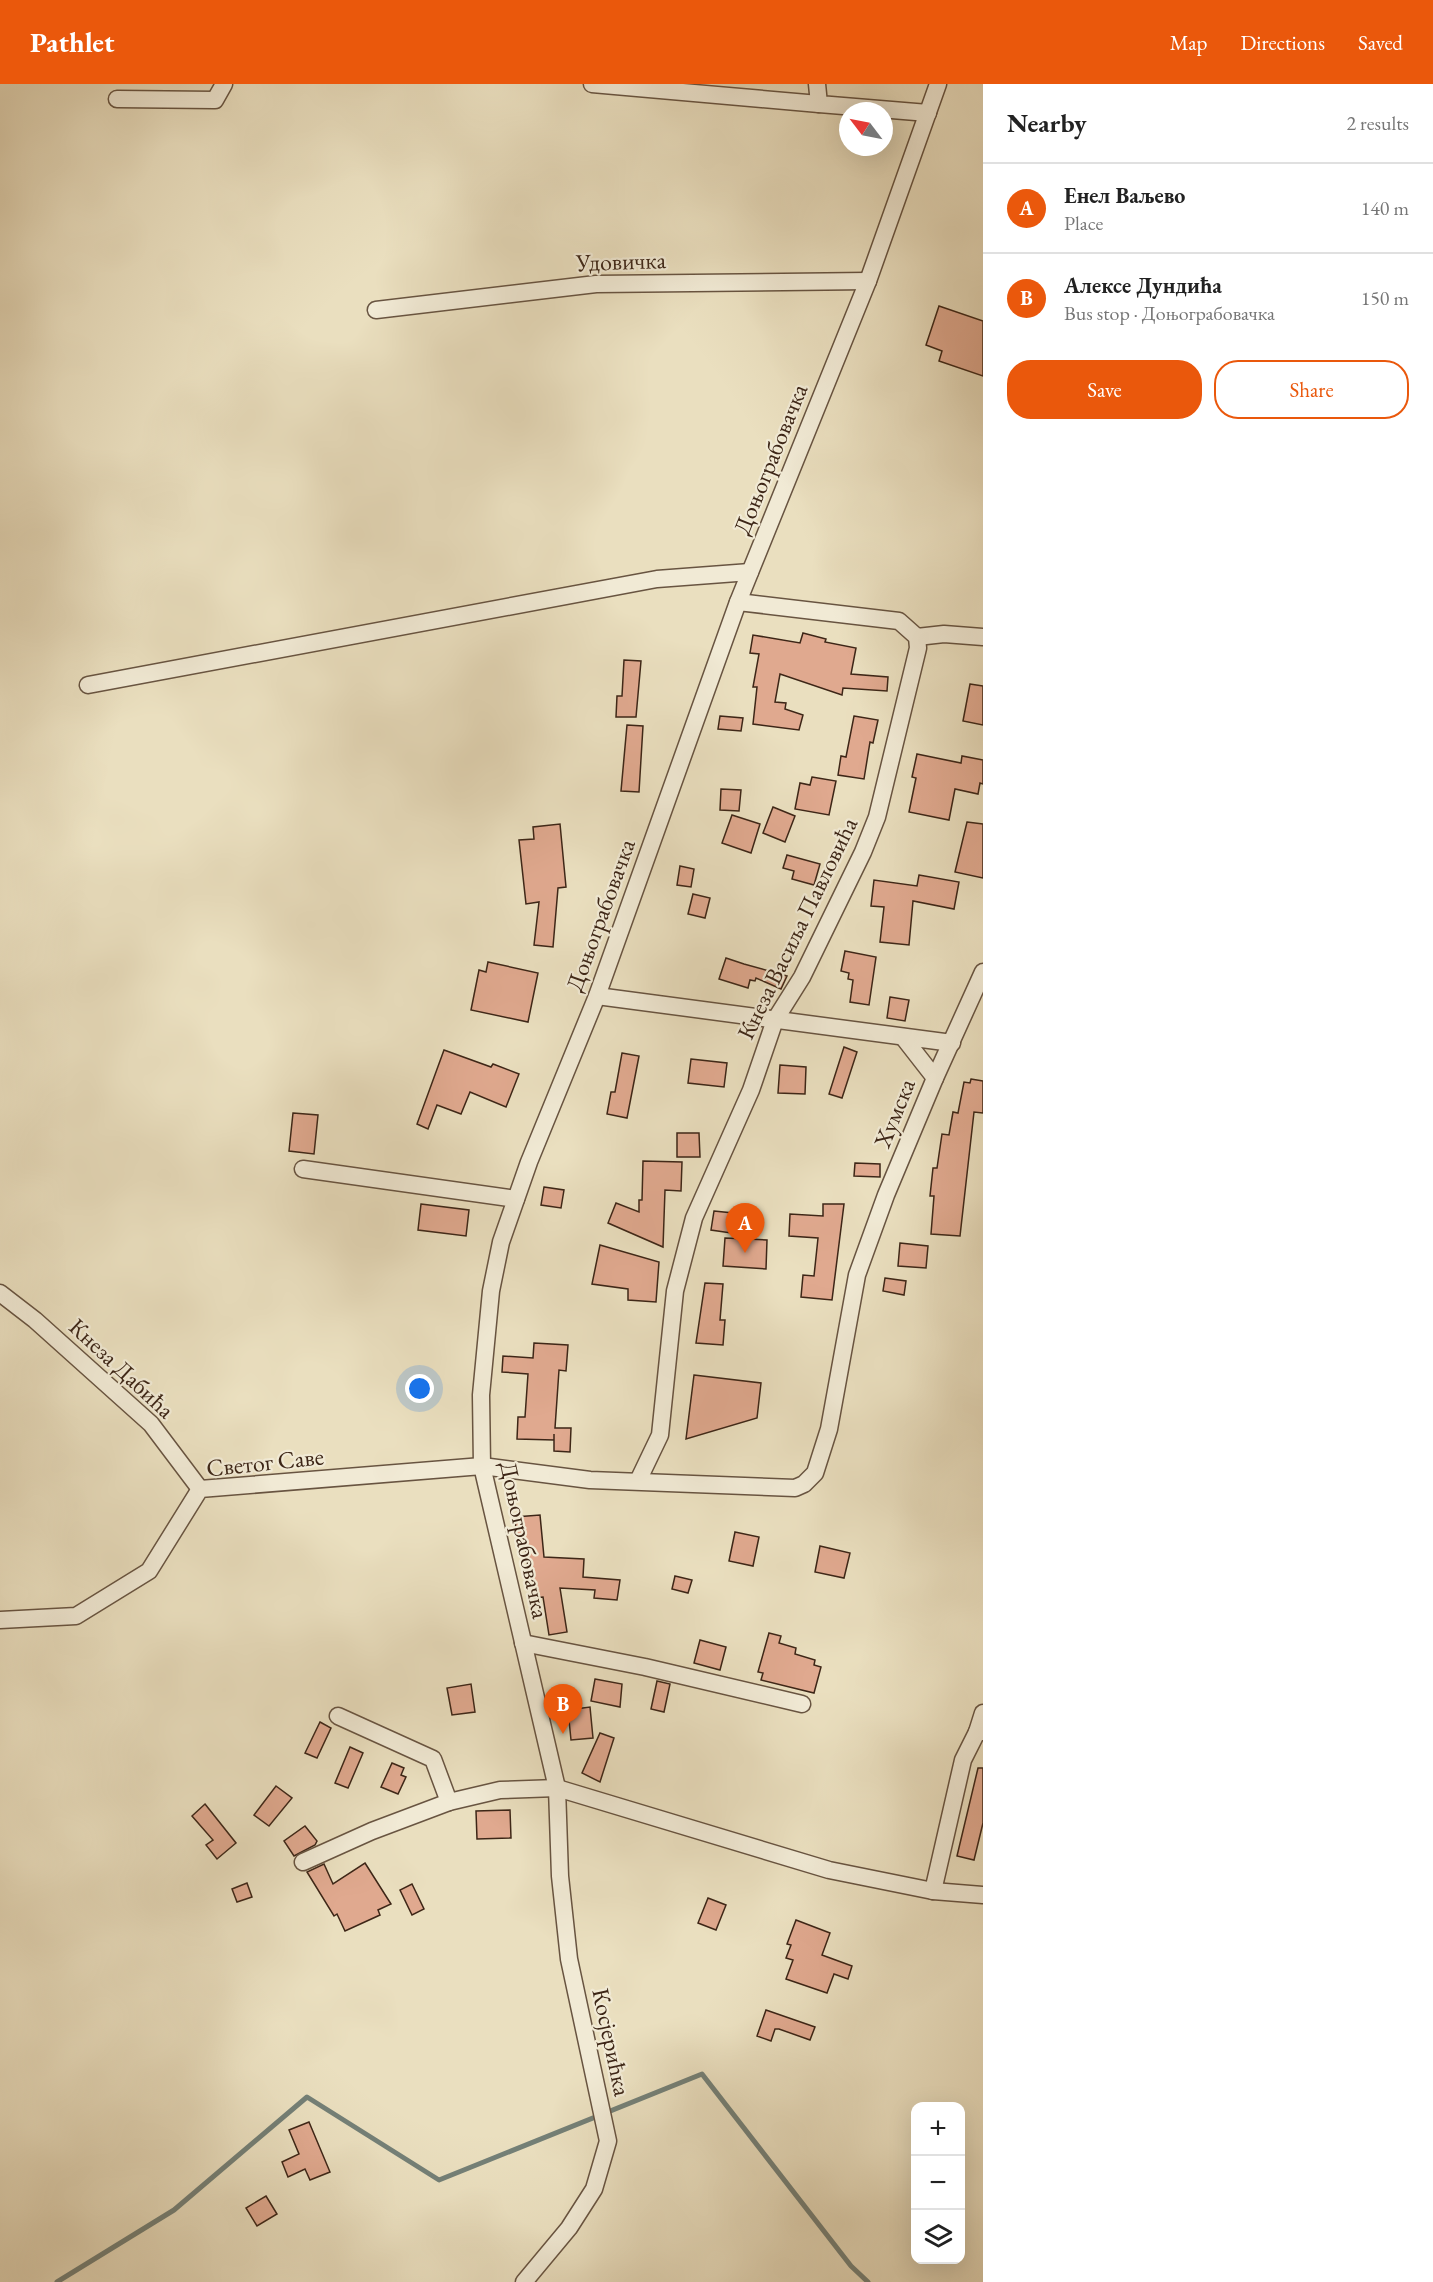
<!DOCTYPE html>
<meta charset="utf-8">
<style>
body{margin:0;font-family:"EB Garamond",serif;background:#f6f6f6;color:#222}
.controls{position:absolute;right:18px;bottom:18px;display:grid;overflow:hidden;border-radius:12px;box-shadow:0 6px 24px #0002}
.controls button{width:54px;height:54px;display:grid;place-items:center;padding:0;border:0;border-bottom:2px solid #e0e0e0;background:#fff;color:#222;font:30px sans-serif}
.compass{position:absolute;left:839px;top:18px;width:54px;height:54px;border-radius:50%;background:#fff;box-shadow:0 6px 24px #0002;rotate:302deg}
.you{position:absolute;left:420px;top:1305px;width:21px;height:21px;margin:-15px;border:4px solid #fff;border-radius:50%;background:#1a73e8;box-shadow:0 0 0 9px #1a73e833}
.badge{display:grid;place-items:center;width:39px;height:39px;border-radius:50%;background:#ea580c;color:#fff;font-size:20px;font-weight:700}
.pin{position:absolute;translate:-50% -50px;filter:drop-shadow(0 2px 3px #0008)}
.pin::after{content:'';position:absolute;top:32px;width:21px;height:18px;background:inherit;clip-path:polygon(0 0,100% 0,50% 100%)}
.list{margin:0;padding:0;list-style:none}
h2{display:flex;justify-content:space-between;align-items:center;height:78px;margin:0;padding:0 24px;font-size:26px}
h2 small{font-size:20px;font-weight:400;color:#767676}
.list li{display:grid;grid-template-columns:39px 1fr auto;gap:18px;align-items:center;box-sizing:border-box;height:90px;padding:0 24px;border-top:2px solid #e0e0e0}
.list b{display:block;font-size:22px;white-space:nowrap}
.list p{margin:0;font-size:20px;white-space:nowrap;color:#767676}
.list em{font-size:20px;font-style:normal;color:#767676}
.actions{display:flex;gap:12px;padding:18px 24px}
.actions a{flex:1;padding:14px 0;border:2px solid #ea580c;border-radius:24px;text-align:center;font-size:21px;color:#ea580c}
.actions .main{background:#ea580c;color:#fff}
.icon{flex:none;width:33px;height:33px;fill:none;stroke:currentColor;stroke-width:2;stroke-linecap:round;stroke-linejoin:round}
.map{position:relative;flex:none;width:983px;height:2198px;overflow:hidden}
header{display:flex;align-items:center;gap:36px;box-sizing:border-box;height:84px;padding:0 30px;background:#ea580c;color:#fff}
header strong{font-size:28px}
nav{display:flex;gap:33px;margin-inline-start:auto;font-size:21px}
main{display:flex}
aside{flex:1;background:#fff}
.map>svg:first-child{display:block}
</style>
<header>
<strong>Pathlet</strong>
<nav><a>Map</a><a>Directions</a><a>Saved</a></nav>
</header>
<main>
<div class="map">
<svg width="983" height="2198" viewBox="0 0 983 2198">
<rect width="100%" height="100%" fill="#eadfbf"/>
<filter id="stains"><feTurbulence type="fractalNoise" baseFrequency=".00333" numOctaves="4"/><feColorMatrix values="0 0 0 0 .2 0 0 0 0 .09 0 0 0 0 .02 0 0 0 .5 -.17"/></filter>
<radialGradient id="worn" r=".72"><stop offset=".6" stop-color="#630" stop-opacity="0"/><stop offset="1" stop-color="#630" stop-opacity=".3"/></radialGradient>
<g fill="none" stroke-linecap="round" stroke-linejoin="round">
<polyline stroke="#748077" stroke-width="5" points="57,2198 174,2126 307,2013 439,2096 702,1990 851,2182 868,2198"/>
</g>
<g fill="#e0a98f" stroke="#3d2617" stroke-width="1.5">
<polygon points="939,222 983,237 983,292 939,277 942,267 926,261"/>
<polygon points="803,549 826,555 825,558 856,564 851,590 888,593 887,607 843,604 842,611 780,590 775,618 786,619 785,625 803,631 799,646 753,640 757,603 753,603 759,570 750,569 753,551 800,559"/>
<polygon points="624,576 641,577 636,633 616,633 617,612 622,612"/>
<polygon points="970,600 983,602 983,641 963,637"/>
<polygon points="720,632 743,634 741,647 718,645"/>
<polygon points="854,632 878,636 873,659 870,658 864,695 838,691 841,672 846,673"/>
<polygon points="627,641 643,642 639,708 621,707"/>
<polygon points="917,670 961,679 962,672 983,676 983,700 980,699 978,710 955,705 949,736 909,728 916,694 912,693"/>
<polygon points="812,693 836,697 829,731 795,725 800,699 810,701"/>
<polygon points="721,705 741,706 739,727 720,726"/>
<polygon points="773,723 795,732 785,758 763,749"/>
<polygon points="732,731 760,740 751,769 722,759"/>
<polygon points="967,738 983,740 983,794 955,788"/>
<polygon points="560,740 566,803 558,804 553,863 534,861 539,818 526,820 519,756 534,755 533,743"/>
<polygon points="787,771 820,780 814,801 792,795 794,787 783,784"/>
<polygon points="680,782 694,785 691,803 677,801"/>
<polygon points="919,791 959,798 954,825 913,817 909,861 880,858 884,823 871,822 874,796 917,802"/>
<polygon points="693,810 710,814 705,834 688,830"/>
<polygon points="845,867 876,873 869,921 850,918 853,896 848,895 849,889 841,887"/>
<polygon points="726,874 744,880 787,892 781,905 756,894 755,897 750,896 748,904 719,895"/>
<polygon points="488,878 538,889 528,938 471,926 479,886 486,888"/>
<polygon points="890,913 909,916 905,937 887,934"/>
<polygon points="844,963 857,968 842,1014 829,1010"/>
<polygon points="444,966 491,983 493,980 519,990 506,1023 470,1008 461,1030 437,1021 428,1045 417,1040"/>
<polygon points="622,969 639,972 627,1034 607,1030 611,1008 615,1008"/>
<polygon points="691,975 727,979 724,1003 688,999"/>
<polygon points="780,981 806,983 805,1010 778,1009"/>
<polygon points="971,995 983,997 983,1029 974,1028 960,1152 931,1150 934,1112 930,1112 933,1084 937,1084 942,1050 949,1051 953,1028 958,1029 964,998 970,999"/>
<polygon points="293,1029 318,1031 314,1070 289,1067"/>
<polygon points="677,1049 699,1049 700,1073 677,1073"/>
<polygon points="643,1077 682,1078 681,1107 665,1106 663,1163 608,1139 616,1119 639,1128 639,1116 642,1116"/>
<polygon points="855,1079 880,1080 880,1093 854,1092"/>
<polygon points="544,1103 564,1106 561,1124 541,1121"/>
<polygon points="421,1120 469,1126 466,1152 418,1146"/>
<polygon points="823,1120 844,1120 832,1216 801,1213 803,1191 814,1192 818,1154 789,1152 790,1130 823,1132"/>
<polygon points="714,1127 733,1129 731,1149 711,1146"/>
<polygon points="725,1154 767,1156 766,1185 723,1182"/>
<polygon points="900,1159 928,1162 926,1184 898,1182"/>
<polygon points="600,1161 659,1178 656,1218 628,1216 628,1205 592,1200"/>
<polygon points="885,1194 906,1197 904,1211 883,1207"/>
<polygon points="705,1199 723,1200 720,1236 725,1236 723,1261 696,1259"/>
<polygon points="534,1259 568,1261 566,1287 559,1286 555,1344 571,1344 570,1368 554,1367 554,1350 554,1356 517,1355 518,1333 525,1333 528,1290 502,1288 503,1272 533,1274"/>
<polygon points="694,1291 761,1299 757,1334 686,1355"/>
<polygon points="540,1431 544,1473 584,1475 583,1493 620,1496 617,1516 594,1514 595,1506 560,1504 567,1548 549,1551 543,1513 532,1514 525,1461 517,1461 515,1433"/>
<polygon points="735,1448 759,1453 753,1482 729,1477"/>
<polygon points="820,1462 850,1469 844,1494 815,1488"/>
<polygon points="675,1492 692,1496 688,1509 672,1505"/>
<polygon points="769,1549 781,1552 779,1559 796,1564 795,1570 815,1576 814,1581 821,1583 814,1609 761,1596 763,1589 758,1588"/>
<polygon points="700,1556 726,1563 720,1586 694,1579"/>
<polygon points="595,1595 622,1600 620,1623 591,1617"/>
<polygon points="657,1597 670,1600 664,1628 651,1625"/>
<polygon points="471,1600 475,1628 452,1631 447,1604"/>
<polygon points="590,1623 593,1654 571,1656 568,1626"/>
<polygon points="320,1638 331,1644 317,1674 305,1669"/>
<polygon points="600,1649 614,1654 600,1698 582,1689"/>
<polygon points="350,1663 363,1669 348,1704 335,1699"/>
<polygon points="392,1679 404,1684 401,1691 406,1693 398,1710 381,1703"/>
<polygon points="978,1684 983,1684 983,1739 974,1776 957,1772"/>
<polygon points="276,1702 292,1714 269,1742 254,1731"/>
<polygon points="205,1720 236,1759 217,1775 206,1761 213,1756 192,1732"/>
<polygon points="510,1726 511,1754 477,1755 476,1727"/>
<polygon points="305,1742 317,1757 315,1761 294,1772 284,1757"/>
<polygon points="365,1779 391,1820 378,1826 380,1831 345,1847 337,1830 334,1832 307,1788 324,1780 333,1800"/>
<polygon points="247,1799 252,1813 237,1818 232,1805"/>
<polygon points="412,1800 424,1825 412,1831 400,1806"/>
<polygon points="708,1814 726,1821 716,1846 698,1839"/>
<polygon points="796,1836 830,1849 822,1871 852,1882 848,1895 834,1890 827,1909 786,1895 793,1876 786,1874 791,1861 787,1860"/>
<polygon points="766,1926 815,1943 810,1956 779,1945 775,1945 771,1957 757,1952"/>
<polygon points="309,2038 330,2088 310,2096 305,2085 288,2093 282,2078 299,2070 289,2046"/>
<polygon points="266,2112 277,2130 257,2142 246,2124"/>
</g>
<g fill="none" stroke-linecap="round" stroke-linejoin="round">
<g stroke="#685441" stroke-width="19">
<g id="minor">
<polyline points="592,0 819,20"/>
<polyline points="817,0 819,20 928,29"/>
<polyline points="117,15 215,16 224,0"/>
<polyline points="376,226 596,200 868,197"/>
<polyline points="917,553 944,550 983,553"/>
<polyline points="88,601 657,495 750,488"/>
<polyline points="597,912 952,959"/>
<polyline points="903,953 935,994"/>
<polyline points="303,1085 516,1115"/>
<polyline points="0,1209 35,1236 151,1340 200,1405"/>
<polyline points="638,1397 660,1351 675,1207 694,1134 751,1006 775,936 802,893 863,768 877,733 918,564 917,553 899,537 738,518"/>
<polyline points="0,1536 76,1532 149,1487 200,1405 482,1382 590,1396 795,1404 804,1400 815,1389 829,1345 857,1191 886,1111 935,994 983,888"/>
<polyline points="523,1559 645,1583 802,1620"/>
<polyline points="338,1632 433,1675 449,1718"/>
<polyline points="977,1648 983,1629"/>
<polyline points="303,1778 372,1747 449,1718 500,1706 557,1704 829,1786 933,1807 983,1811"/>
<polyline points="933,1807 963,1676 977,1648 983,1648"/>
<polyline points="524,2198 569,2144 594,2105 608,2057 569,1875 560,1792 557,1704 482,1382 481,1311 491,1207 501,1158 529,1078 597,912 738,518 868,197 938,0"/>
</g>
</g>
<use href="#minor" stroke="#f1ead5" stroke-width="16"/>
</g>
<g text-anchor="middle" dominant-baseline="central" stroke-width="4.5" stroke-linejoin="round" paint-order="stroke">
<g font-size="24" fill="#3d2617" stroke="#f1ead5">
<text transform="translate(621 177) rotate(-2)">Удовичка</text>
<text transform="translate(770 375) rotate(-68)">Доњограбовачка</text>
<text transform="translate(600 831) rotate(-70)">Доњограбовачка</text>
<text transform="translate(797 844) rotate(-64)">Кнеза Васиља Павловића</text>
<text transform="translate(894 1029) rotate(-68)">Хумска</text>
<text transform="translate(122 1284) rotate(43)">Кнеза Дабића</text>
<text transform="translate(265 1378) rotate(-6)">Светог Саве</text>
<text transform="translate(525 1456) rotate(78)">Доњограбовачка</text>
<text transform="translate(612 1958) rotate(78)">Косјерићка</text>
</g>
</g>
<rect width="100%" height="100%" filter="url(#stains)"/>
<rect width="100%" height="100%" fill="url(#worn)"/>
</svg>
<div class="controls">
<button>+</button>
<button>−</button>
<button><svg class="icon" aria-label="layers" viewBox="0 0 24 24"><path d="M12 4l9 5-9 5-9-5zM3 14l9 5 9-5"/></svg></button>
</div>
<svg class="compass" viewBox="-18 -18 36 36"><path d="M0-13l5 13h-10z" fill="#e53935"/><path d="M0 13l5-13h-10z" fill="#767676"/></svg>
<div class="you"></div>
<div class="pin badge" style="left:745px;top:1169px">A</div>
<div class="pin badge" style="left:563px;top:1650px">B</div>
</div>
<aside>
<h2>Nearby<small>2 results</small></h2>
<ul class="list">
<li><span class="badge">A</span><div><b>Енел Ваљево</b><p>Place</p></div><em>140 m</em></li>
<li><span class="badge">B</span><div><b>Алексе Дундића</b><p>Bus stop · Доњограбовачка</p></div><em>150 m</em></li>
</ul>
<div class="actions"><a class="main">Save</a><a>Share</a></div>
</aside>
</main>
